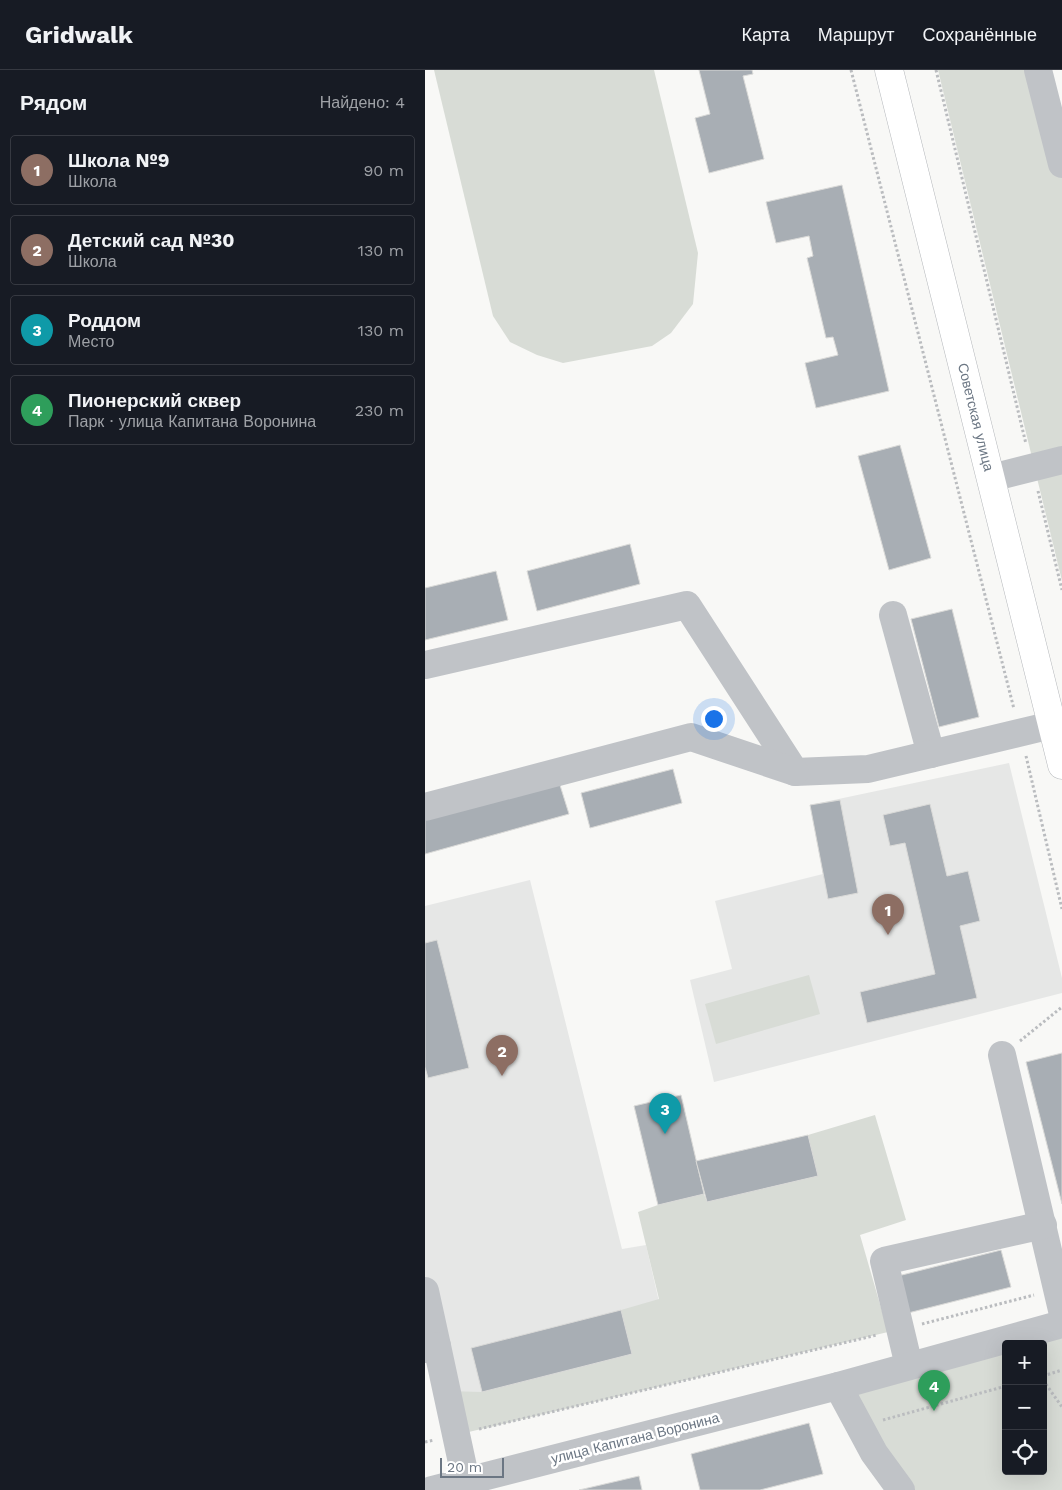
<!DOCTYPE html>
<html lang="ru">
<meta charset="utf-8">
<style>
body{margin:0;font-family:"Work Sans",sans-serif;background:#242831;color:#f1f3f6}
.controls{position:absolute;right:15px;bottom:15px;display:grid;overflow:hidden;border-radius:5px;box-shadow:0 5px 20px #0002}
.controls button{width:45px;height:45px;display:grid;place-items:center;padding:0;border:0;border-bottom:1px solid #363941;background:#171b24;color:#f1f3f6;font:25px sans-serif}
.scale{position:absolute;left:15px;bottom:12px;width:64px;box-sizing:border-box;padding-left:5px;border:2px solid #6b7683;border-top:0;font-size:14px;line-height:18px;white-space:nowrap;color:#6b7683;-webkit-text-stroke:4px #fff;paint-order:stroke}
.you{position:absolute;left:288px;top:648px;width:18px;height:18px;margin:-12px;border:4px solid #fff;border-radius:50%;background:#1a73e8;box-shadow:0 0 0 8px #1a73e833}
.badge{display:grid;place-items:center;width:32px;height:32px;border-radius:50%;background:#cd6d41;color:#fff;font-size:16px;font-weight:700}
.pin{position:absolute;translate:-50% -41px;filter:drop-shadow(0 1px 2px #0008)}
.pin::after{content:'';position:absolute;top:26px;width:18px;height:15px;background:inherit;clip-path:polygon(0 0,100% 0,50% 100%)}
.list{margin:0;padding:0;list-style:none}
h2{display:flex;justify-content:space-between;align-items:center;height:65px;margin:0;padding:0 20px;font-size:21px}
h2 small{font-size:16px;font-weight:400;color:#9ea1a6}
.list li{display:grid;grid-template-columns:32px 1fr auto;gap:15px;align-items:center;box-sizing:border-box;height:70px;margin:0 10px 10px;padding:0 10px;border:1px solid #363941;border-radius:5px}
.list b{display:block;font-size:19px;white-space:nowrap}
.list p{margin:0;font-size:16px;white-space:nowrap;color:#9ea1a6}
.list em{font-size:16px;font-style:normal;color:#9ea1a6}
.icon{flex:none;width:28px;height:28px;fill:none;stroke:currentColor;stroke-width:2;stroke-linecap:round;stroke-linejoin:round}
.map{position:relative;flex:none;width:637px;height:1420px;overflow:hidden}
header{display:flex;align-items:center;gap:30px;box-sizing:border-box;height:70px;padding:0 25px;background:#171b24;border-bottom:1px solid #363941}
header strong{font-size:24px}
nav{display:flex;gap:28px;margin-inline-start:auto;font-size:18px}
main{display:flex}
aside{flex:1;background:#171b24}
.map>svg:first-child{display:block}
</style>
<header>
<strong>Gridwalk</strong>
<nav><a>Карта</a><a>Маршрут</a><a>Сохранённые</a></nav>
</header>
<main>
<aside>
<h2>Рядом<small>Найдено: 4</small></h2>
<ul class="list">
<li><span class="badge" style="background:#8d6e63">1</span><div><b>Школа №9</b><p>Школа</p></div><em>90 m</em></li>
<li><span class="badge" style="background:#8d6e63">2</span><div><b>Детский сад №30</b><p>Школа</p></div><em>130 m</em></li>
<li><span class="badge" style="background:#0f9aa8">3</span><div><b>Роддом</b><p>Место</p></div><em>130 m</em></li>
<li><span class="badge" style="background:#2e9e5b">4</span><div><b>Пионерский сквер</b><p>Парк · улица Капитана Воронина</p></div><em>230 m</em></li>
</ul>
</aside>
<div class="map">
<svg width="637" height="1420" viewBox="0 0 637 1420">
<rect width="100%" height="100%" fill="#f8f8f6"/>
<g fill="#e6e7e6">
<polygon points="584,693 637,908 637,923 289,1012 265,910 307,899 290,831 398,804 385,735"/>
<polygon points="105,810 197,1179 221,1175 248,1293 33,1352 0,1206 0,836"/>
</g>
<g fill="#d8dcd6">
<polygon points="9,0 229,0 273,183 268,234 246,263 227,276 138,293 112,285 85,272 68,246"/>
<polygon points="513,0 613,0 637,94 637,511"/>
<polygon points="384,905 395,944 291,974 280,934"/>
<polygon points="450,1045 481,1150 435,1165 463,1262 31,1365 22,1321 57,1322 207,1284 196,1240 234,1229 213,1142 233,1135 279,1124 282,1132 392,1106 383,1065"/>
<polygon points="637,1267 637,1420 485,1420 429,1323 581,1282 581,1401 618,1401 618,1274 611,1274"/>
</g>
<g fill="#a8aeb4" stroke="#dadad8">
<polygon points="274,0 327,0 328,4 318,6 339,89 284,103 270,48 285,44"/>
<polygon points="417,115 464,321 391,338 380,293 413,285 408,267 401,268 382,188 388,186 384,166 351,173 341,132"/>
<polygon points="475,375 506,488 464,500 433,386"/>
<polygon points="205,474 215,514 112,541 102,501"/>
<polygon points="71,501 83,550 0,570 0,518"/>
<polygon points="527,539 554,647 514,657 486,549"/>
<polygon points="248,699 257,733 165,758 156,723"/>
<polygon points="134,712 144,744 0,784 0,749"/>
<polygon points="415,730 433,823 403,829 385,735"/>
<polygon points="505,734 522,806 543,801 555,851 535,856 552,928 442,953 435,922 510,904 480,773 465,776 458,745"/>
<polygon points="12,870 44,998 3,1008 0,997 0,873"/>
<polygon points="637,983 637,1134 601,992"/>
<polygon points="256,1025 279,1124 233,1135 209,1036"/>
<polygon points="383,1065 393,1106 282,1132 271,1091"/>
<polygon points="576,1180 586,1217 479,1244 469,1207"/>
<polygon points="196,1240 207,1284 57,1322 46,1278"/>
<polygon points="384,1353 398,1404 335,1420 275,1420 266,1384"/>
<polygon points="214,1406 217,1420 154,1420"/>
</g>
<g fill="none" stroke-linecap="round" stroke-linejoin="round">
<g stroke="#b4b7bb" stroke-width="29">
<polyline id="major" points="464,0 637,695"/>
</g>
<g stroke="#babcbf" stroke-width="3" stroke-dasharray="2.5 2.5" stroke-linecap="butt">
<polyline points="426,0 589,639"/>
<polyline points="511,0 601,374"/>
<polyline points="613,421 637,520"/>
<polyline points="601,686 637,839"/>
<polyline points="595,971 637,937"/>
<polyline points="497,1254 609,1225"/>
<polyline points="618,1306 637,1300"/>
<polyline points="618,1310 637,1337"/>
<polyline points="458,1350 581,1316"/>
<polyline points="54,1359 452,1265"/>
<polyline points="0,1372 9,1370"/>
</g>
<g stroke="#c0c3c7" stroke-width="28">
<polyline points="613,0 637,94"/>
<polyline points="566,408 637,390"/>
<polyline points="468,545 506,684"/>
<polyline points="0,595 262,535 370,702 443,699 627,655"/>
<polyline points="0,737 266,667 370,702"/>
<polyline points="577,985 637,1240"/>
<polyline points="0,1221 12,1276"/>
<polyline points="0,1279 12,1276 41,1411"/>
<polyline points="484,1296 459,1191 618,1155"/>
<polyline points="413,1316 449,1383 476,1420"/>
<polyline points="7,1420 413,1316 637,1254"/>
</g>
<use href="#major" stroke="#fff" stroke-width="28"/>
</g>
<g text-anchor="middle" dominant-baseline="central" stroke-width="5" stroke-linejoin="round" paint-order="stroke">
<g font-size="14" fill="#6b7683" stroke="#fff">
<text transform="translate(551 347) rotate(76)">Советская улица</text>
<text transform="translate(210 1368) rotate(-14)">улица Капитана Воронина</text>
</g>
</g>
</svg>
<div class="controls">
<button>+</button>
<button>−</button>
<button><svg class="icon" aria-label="locate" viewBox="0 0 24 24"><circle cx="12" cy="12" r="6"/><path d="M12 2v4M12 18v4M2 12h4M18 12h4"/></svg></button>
</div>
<div class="scale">20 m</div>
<div class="you"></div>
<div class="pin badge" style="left:463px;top:865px;background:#8d6e63">1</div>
<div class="pin badge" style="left:77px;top:1006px;background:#8d6e63">2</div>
<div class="pin badge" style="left:240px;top:1064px;background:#0f9aa8">3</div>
<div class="pin badge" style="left:509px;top:1341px;background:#2e9e5b">4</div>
</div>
</main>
